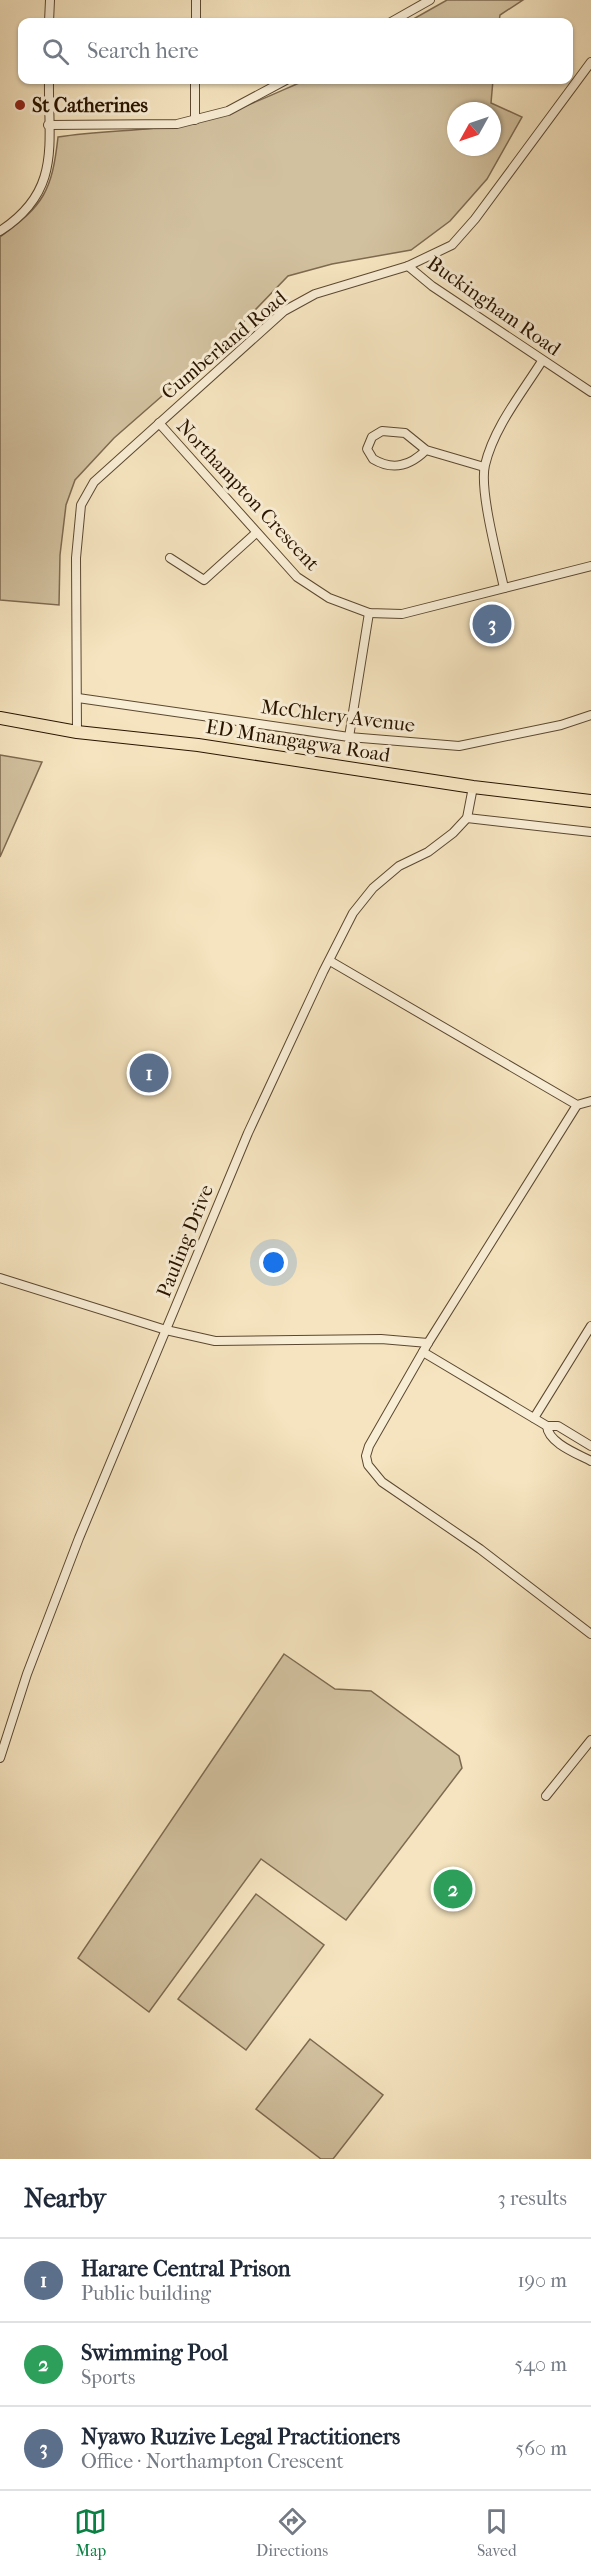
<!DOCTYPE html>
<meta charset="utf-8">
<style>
body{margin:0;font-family:"IM FELL French Canon",serif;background:#f6f6f7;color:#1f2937}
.compass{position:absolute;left:447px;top:102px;width:54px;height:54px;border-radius:50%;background:#fff;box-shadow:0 2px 4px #0004;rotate:230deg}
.you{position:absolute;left:274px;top:1263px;width:21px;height:21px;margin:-15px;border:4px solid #fff;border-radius:50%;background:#1a73e8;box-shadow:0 0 0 9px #1a73e833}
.badge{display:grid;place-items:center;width:39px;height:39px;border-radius:50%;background:#0b8043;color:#fff;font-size:20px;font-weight:700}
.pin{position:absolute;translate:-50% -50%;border:3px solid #fff;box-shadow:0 2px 6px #0006}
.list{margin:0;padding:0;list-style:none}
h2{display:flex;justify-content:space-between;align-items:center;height:78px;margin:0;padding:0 24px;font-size:26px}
h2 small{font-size:20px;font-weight:400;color:#747a83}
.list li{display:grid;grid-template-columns:39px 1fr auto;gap:18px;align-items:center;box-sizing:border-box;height:84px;padding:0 24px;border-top:2px solid #e0e1e3}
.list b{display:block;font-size:22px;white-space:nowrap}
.list p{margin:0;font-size:20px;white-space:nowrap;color:#747a83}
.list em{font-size:20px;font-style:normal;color:#747a83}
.icon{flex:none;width:33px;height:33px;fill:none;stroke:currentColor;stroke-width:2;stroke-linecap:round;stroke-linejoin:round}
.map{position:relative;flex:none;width:591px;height:2159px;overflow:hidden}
.search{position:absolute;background:#fff;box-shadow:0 2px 4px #0004;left:18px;right:18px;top:18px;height:66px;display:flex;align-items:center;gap:15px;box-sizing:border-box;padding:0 21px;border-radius:12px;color:#747a83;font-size:22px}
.sheet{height:330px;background:#fff}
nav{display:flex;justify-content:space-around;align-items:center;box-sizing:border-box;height:84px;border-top:2px solid #e0e1e3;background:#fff;font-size:16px;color:#747a83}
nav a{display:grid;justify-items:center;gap:3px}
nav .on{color:#0b8043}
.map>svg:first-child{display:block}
</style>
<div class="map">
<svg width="591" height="2159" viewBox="0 0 591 2159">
<rect width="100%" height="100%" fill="#f5e4bf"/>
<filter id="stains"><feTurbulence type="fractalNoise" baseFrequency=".00333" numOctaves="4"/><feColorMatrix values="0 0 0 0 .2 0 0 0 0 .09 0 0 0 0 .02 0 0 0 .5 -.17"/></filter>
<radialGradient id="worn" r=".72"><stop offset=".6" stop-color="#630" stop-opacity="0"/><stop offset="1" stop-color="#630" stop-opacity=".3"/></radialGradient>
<g fill="#d2c19f" stroke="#7e6a50" stroke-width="1.5" fill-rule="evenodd">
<polygon points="447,0 523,0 500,15 499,22 408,22"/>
<path d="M306 80H493L491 103 522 117 487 179 450 221 411 250 332 264 288 276 226 340 114 438 75 480 66 505 60 555 59 605 0 600V237C44 205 52 191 58 137 97 131 137 131 176 126 223 119 264 98 306 80ZM456 111H492V147H456Z"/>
<polygon points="0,755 42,762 0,857"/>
<polygon points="284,1654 335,1689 371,1691 459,1756 462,1768 346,1920 261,1859 149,2012 78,1958"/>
<polygon points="256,1894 324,1945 246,2050 178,1999"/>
<polygon points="310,2039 383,2095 333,2159 321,2159 256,2109"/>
</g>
<polygon fill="#b09d7e" stroke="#7a664c" stroke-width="1.5" points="457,1870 471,1881 450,1909 435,1898"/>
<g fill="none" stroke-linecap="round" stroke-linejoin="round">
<g stroke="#5c4830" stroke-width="10">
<g id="minor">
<polyline points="49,22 50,0"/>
<polyline points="196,22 196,0"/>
<polyline points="391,22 430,0"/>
<polyline points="195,120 195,80"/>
<polyline points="48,125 177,124 228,111 286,80"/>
<path d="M0 231C62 191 48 144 49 80"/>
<polyline points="408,266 432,286 591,392"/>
<polyline points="159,423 297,577 329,598 369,613 402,614 591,566"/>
<path d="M426 450C410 466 393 471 373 459L367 449 372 437 382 431 405 433 426 450 484 467"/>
<polyline points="170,558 204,580 256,533"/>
<path d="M504 588C498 560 479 490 485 465 494 427 522 393 542 361"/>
<polyline points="78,698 349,737 459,746 561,725 591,715"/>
<polyline points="77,732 76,558 81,505 94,482 284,311 315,294 408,266 452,245 475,219 591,62"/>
<polyline points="349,737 369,613"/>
<polyline points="467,818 591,832"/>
<polyline points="330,961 577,1105 591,1101"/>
<polyline points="577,1105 428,1343 369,1446 366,1456 368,1465 382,1482 480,1549 591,1634"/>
<polyline points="0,1278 166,1330 215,1341 381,1339 428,1343"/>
<polyline points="423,1352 547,1426 558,1426 591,1446"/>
<polyline points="534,1418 591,1326"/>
<path d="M547 1426C548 1443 578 1454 591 1461"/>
<polyline points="0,1758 27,1674 79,1538 248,1133 323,972 353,913 373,888 399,866 428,852 453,833 467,818 473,787"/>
<polyline points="546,1796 591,1740"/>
</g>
</g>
<g stroke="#291400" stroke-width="14">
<polyline id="highway" points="0,718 77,732 198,745 473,787 591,801"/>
</g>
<use href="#minor" stroke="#f8edd5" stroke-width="8"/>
<use href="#highway" stroke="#f5e4bf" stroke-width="12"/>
</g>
<circle fill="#8f2418" stroke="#f8edd5" stroke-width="2" cx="20" cy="105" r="6"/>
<g text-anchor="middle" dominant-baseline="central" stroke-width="6" stroke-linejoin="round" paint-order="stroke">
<g font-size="20" font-weight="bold" fill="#291400" stroke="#f8edd5" text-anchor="start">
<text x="32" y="105">St Catherines</text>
</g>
<g font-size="20" fill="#291400" stroke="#f8edd5">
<text transform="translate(494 306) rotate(35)">Buckingham Road</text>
<text transform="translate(224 345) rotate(-40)">Cumberland Road</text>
<text transform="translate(248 495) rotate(47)">Northampton Crescent</text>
<text transform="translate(338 716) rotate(7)">McChlery Avenue</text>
<text transform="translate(298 741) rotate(9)">ED Mnangagwa Road</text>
<text transform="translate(185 1241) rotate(-68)">Pauling Drive</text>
</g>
</g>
<rect width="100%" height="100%" filter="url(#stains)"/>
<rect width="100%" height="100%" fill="url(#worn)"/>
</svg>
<svg class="compass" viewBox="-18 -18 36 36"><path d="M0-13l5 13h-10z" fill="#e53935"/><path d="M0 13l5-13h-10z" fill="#747a83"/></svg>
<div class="you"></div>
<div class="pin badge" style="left:149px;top:1073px;background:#5c6f8a">1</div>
<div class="pin badge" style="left:453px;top:1889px;background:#2e9e5b">2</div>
<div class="pin badge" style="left:492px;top:624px;background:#5c6f8a">3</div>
<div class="search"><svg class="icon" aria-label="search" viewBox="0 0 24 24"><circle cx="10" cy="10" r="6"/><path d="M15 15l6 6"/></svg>Search here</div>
</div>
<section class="sheet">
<h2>Nearby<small>3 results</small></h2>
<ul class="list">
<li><span class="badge" style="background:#5c6f8a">1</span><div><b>Harare Central Prison</b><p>Public building</p></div><em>190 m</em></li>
<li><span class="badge" style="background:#2e9e5b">2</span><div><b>Swimming Pool</b><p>Sports</p></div><em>540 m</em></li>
<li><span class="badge" style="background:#5c6f8a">3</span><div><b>Nyawo Ruzive Legal Practitioners</b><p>Office · Northampton Crescent</p></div><em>560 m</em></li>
</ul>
</section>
<nav>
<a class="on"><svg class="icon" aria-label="map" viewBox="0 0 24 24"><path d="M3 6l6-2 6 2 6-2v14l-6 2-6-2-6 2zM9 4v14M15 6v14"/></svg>Map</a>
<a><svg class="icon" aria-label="directions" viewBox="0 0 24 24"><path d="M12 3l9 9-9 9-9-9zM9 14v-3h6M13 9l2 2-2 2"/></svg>Directions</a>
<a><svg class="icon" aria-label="saved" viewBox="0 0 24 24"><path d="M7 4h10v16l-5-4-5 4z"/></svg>Saved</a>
</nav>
